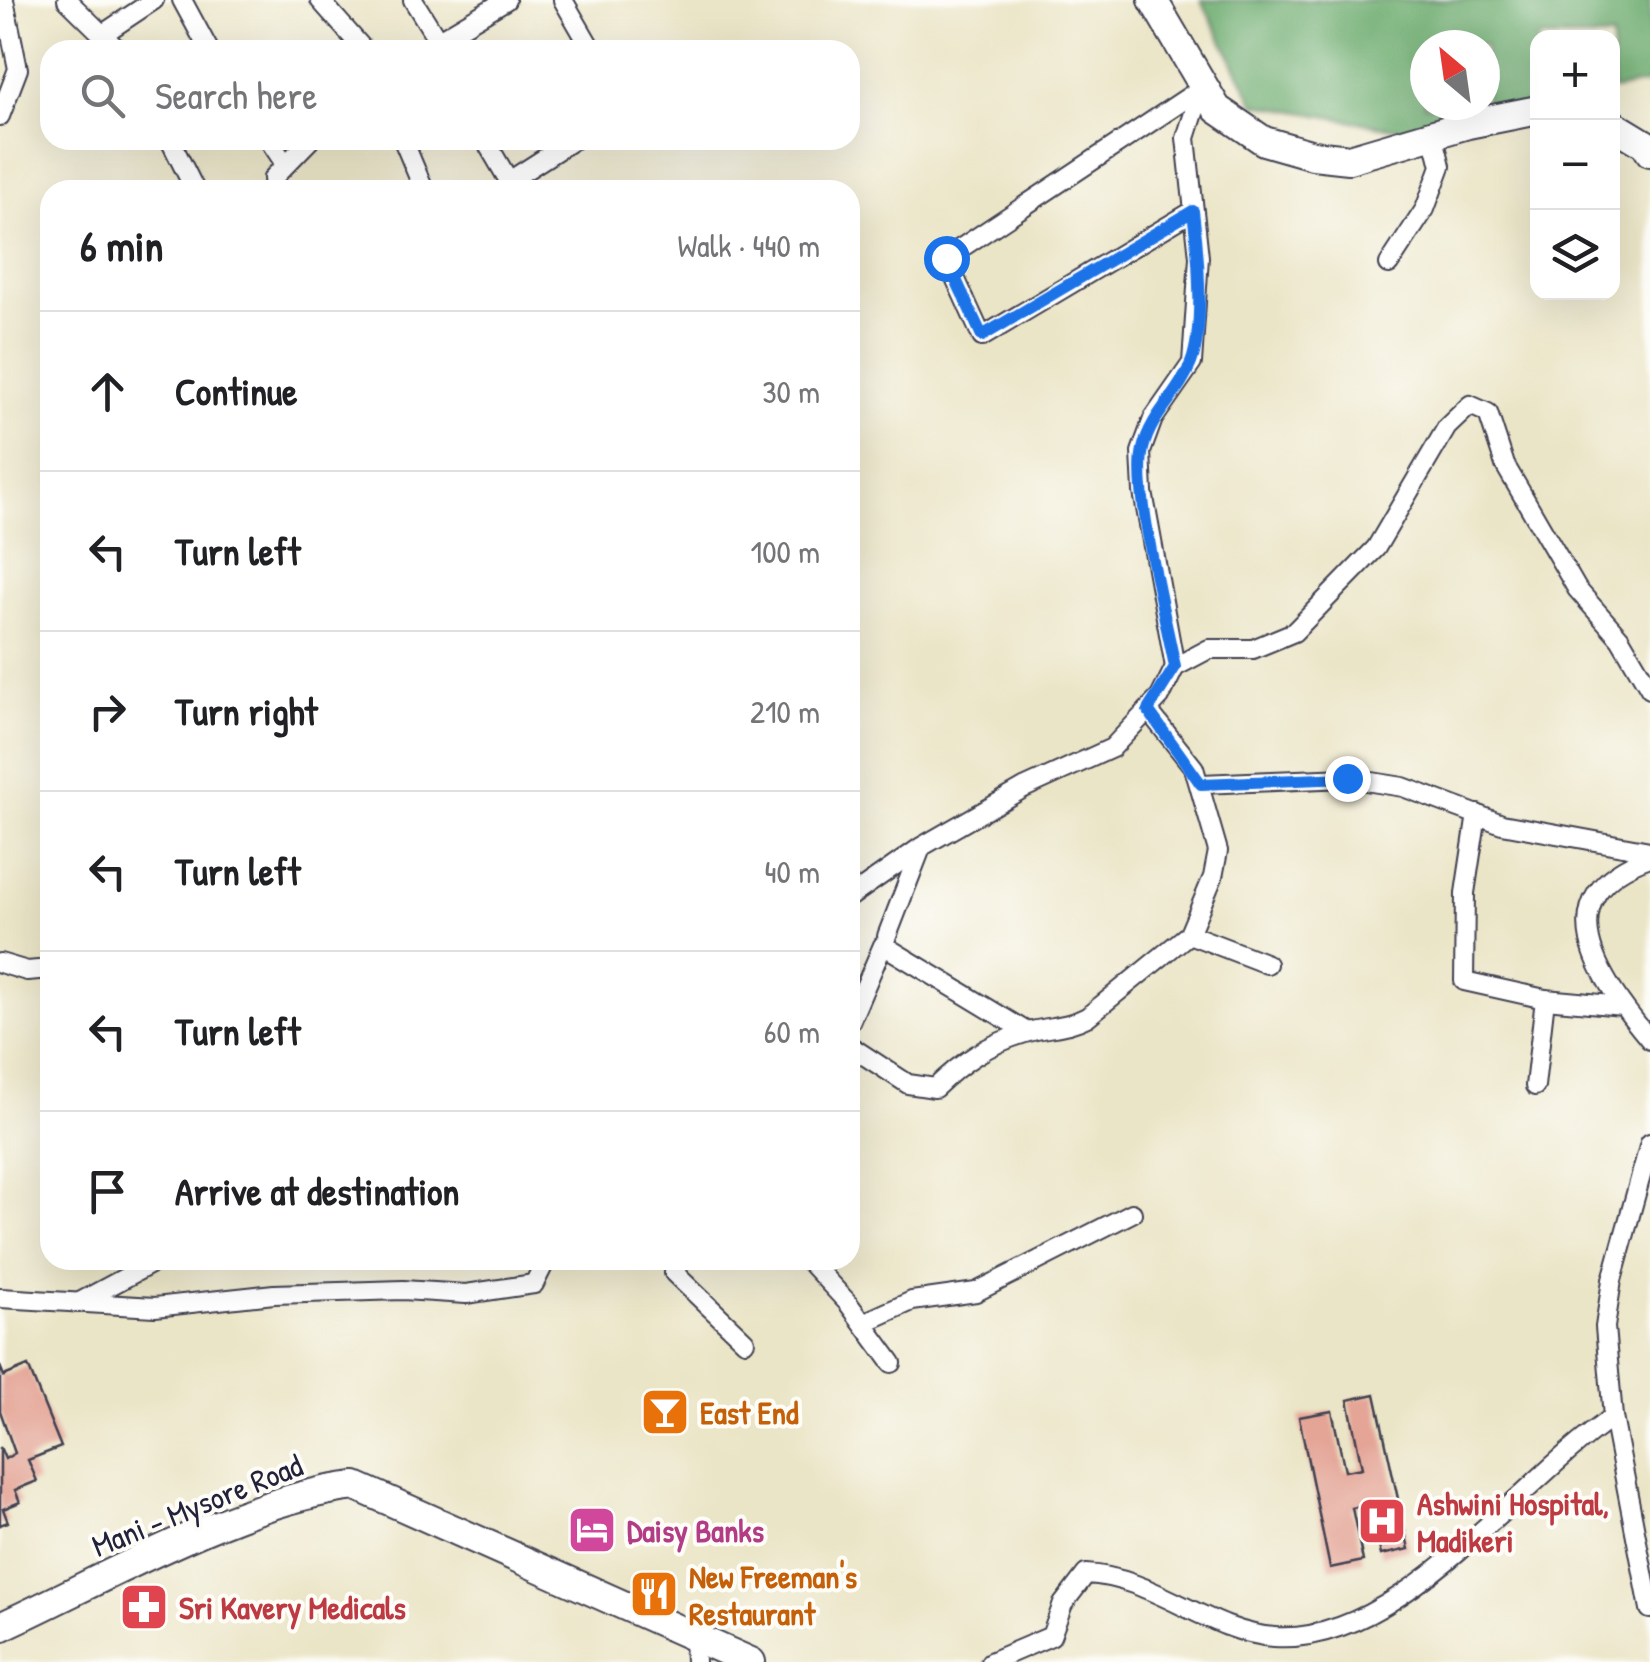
<!DOCTYPE html>
<meta charset="utf-8">
<style>
body{margin:0;font-family:"Patrick Hand",sans-serif;background:#f2f2f2;color:#202124}
.controls{position:absolute;right:30px;top:30px;display:grid;overflow:hidden;border-radius:20px;box-shadow:0 10px 40px #0002}
.controls button{width:90px;height:90px;display:grid;place-items:center;padding:0;border:0;border-bottom:2px solid #e0e0e0;background:#fff;color:#202124;font:50px sans-serif}
.compass{position:absolute;left:1410px;top:30px;width:90px;height:90px;border-radius:50%;background:#fff;box-shadow:0 10px 40px #0002;rotate:331deg}
.stop{position:absolute;width:30px;height:30px;margin:-22px;border:8px solid #1a73e8;border-radius:50%;background:#fff}
.stop.end{background:#1a73e8;border-color:#fff;box-shadow:0 2px 10px #0008}
.list{margin:0;padding:0;list-style:none}
h2{display:flex;justify-content:space-between;align-items:center;height:130px;margin:0;padding:0 40px;font-size:42px}
h2 small{font-size:32px;font-weight:400;color:#757577}
.list li{display:grid;grid-template-columns:65px 1fr auto;gap:30px;align-items:center;box-sizing:border-box;height:160px;padding:0 40px;border-top:2px solid #e0e0e0}
.list b{display:block;font-size:38px;white-space:nowrap}
.list em{font-size:32px;font-style:normal;color:#757577}
.icon{flex:none;width:55px;height:55px;fill:none;stroke:currentColor;stroke-width:2;stroke-linecap:round;stroke-linejoin:round}
.map{position:relative;flex:none;width:1650px;height:1662px;overflow:hidden}
.search{position:absolute;background:#fff;box-shadow:0 10px 40px #0002;left:40px;top:40px;width:820px;height:110px;display:flex;align-items:center;gap:25px;box-sizing:border-box;padding:0 35px;border-radius:30px;color:#757577;font-size:38px}
.panel{position:absolute;background:#fff;box-shadow:0 10px 40px #0002;left:40px;top:180px;width:820px;height:1090px;border-radius:30px}
.map>svg:first-child{display:block}
</style>
<div class="map">
<svg width="1650" height="1662" viewBox="0 0 1650 1662">
<rect width="100%" height="100%" fill="#fdfcf7"/>
<filter id="ink" filterUnits="userSpaceOnUse"><feTurbulence type="fractalNoise" baseFrequency=".01" numOctaves="2"/><feDisplacementMap in="SourceGraphic" scale="20" xChannelSelector="R" yChannelSelector="G"/><feConvolveMatrix kernelMatrix="1 2 1 2 8 2 1 2 1" color-interpolation-filters="sRGB"/></filter>
<filter id="wash" filterUnits="userSpaceOnUse"><feTurbulence type="fractalNoise" baseFrequency=".0048" numOctaves="4" result="noise"/><feDisplacementMap in="SourceGraphic" scale="40" xChannelSelector="R" yChannelSelector="G"/><feGaussianBlur stdDeviation="2.25" result="paint"/><feColorMatrix in="noise" values="0 0 0 0 0 0 0 0 0 0 0 0 0 0 0 0 0 1.4 0 .05"/><feComposite in="paint" operator="in"/></filter>
<g filter="url(#wash)">
<rect width="100%" height="100%" fill="#ebe5c7"/>
<path fill="#6baa6d" stroke="#466654" stroke-width="2.5" fill-rule="evenodd" d="M1201 0H1650V83L1613 90 1612 38H1538L1537 103 1398 129 1255 104ZM1425 45H1485V105H1425Z"/>
<g id="blocks">
<g fill="#e4a597">
<polygon points="0,1366 4,1376 28,1366 61,1447 28,1460 37,1481 15,1490 20,1502 3,1509 8,1522 0,1525 0,1447 5,1459 15,1453 0,1411"/>
<polygon points="1375,1394 1409,1549 1381,1555 1370,1504 1352,1508 1363,1561 1330,1568 1299,1417 1332,1411 1345,1471 1362,1468 1348,1400"/>
</g>
</g>
</g>
<g filter="url(#ink)">
<use href="#blocks" fill-opacity="0" stroke="#403f50" stroke-width="2.5"/>
<g fill="none" stroke-linecap="round" stroke-linejoin="round">
<g stroke="#403f50" stroke-width="22">
<g id="minor">
<polyline points="67,0 118,50"/>
<polyline points="182,0 209,50"/>
<polyline points="320,0 364,50"/>
<polyline points="413,0 444,50"/>
<polyline points="563,0 592,50"/>
<polyline points="103,34 154,0"/>
<polyline points="422,50 506,0"/>
<polyline points="0,116 18,69 4,0"/>
<polyline points="170,140 195,190"/>
<polyline points="269,140 285,164"/>
<polyline points="403,140 424,190"/>
<polyline points="485,140 509,181 573,140"/>
<polyline points="274,190 273,178 310,140"/>
<polyline points="1193,211 982,337 946,258 1202,88"/>
<polyline points="1389,264 1425,209 1441,166 1433,134"/>
<polyline points="1175,667 1143,492 1141,452 1153,419 1192,363 1199,257 1186,138 1202,88"/>
<polyline points="1201,784 1347,778 1403,787 1502,824 1650,851"/>
<polyline points="1477,814 1465,893 1464,981 1545,999 1623,1006"/>
<path d="M1650 857C1541 896 1599 979 1650 1040"/>
<polyline points="850,897 921,847 1024,788 1112,748 1160,697 1175,667 1209,649 1253,649 1294,632 1376,548 1447,427 1470,405 1488,413 1505,465 1577,589 1620,638 1650,689"/>
<polyline points="1189,934 1267,964"/>
<polyline points="887,936 921,848"/>
<polyline points="0,963 27,971 50,969"/>
<polyline points="850,1022 883,945 1027,1032"/>
<path d="M850 1046 908 1084 935 1088C962 1062 988 1044 1025 1033 1047 1026 1066 1028 1087 1017L1189 934 1213 877 1218 851 1194 768 1148 710"/>
<polyline points="1535,1086 1545,999"/>
<polyline points="1650,1143 1612,1280 1605,1327 1613,1417 1650,1609"/>
<polyline points="682,1260 674,1273 745,1341"/>
<polyline points="808,1260 848,1303 892,1363"/>
<polyline points="0,1298 155,1307 274,1294 403,1290 466,1294 534,1284 546,1260"/>
<polyline points="78,1303 158,1260"/>
<polyline points="863,1323 912,1301 976,1292 1132,1213"/>
<polyline points="694,1636 695,1662"/>
<path d="M990 1662 1051 1636 1063 1604 1086 1574C1154 1577 1207 1632 1274 1637 1398 1646 1516 1483 1613 1417"/>
</g>
</g>
<g stroke="#403f50" stroke-width="32">
<g id="highway">
<polyline points="1153,0 1217,109 1264,141 1313,155 1349,159 1468,124 1538,110"/>
<polyline points="1612,124 1645,144 1650,152"/>
<path d="M0 1627C105 1579 243 1498 356 1486L751 1662"/>
</g>
</g>
<use href="#minor" stroke="#fff" stroke-width="18"/>
<use href="#highway" stroke="#fff" stroke-width="28"/>
</g>
</g>
<g fill="none" stroke-linecap="round" stroke-linejoin="round" filter="url(#ink)">
<path stroke="#1a73e8" stroke-width="12" d="M946 258 982 336 1193 211C1198 249 1205 327 1191 363 1179 395 1151 414 1143 449 1133 492 1166 619 1175 667L1148 710 1201 784 1347 778"/>
</g>
<defs>
<g id="bar-square" transform="scale(2.5)"><rect x="-9" y="-9" width="18" height="18" rx="4" fill="#e8710a" stroke="#fdfcf7"/><path d="M-6-5H6L.8 .8V4.5H3.5V6h-7V4.5H-.8V.8Z" fill="#fff"/></g>
<g id="hospital-square" transform="scale(2.5)"><rect x="-9" y="-9" width="18" height="18" rx="4" fill="#e0444e" stroke="#fdfcf7"/><path d="M-5-5h3v3.5h4V-5h3V5h-3V1.5h-4V5h-3Z" fill="#fff"/></g>
<g id="hotel-square" transform="scale(2.5)"><rect x="-9" y="-9" width="18" height="18" rx="4" fill="#d1479c" stroke="#fdfcf7"/><path d="M-6-4.5h1.5V1H6V5H4.5V3h-9V5H-6ZM-4 0a1.8 1.8 0 1 1 3.6 0ZM.5 0V-2.5h3Q6-2.5 6 0Z" fill="#fff"/></g>
<g id="restaurant-square" transform="scale(2.5)"><rect x="-9" y="-9" width="18" height="18" rx="4" fill="#e8710a" stroke="#fdfcf7"/><path d="M-5-6h1v4h1v-4h1v4h1v-4h1v5L-1.5 .5V6h-2V.5L-5-1ZM5-6V6H3V1.5H1.5Q1.5-4 5-6Z" fill="#fff"/></g>
<g id="pharmacy-square" transform="scale(2.5)"><rect x="-9" y="-9" width="18" height="18" rx="4" fill="#e0444e" stroke="#fdfcf7"/><path d="M-2-6h4v4h4v4h-4v4h-4v-4h-4v-4h4Z" fill="#fff"/></g>
</defs>
<g fill-rule="evenodd">
<use href="#bar-square" x="665" y="1412"/>
<use href="#hospital-square" x="1382" y="1521"/>
<use href="#hotel-square" x="592" y="1530"/>
<use href="#restaurant-square" x="654" y="1594"/>
<use href="#pharmacy-square" x="144" y="1607"/>
</g>
<g text-anchor="middle" dominant-baseline="central" stroke-width="8" stroke-linejoin="round" paint-order="stroke">
<g font-size="32" font-weight="bold" fill="#c56008" stroke="#fdfcf7" text-anchor="start">
<text x="700" y="1412">East End</text>
<text x="689" y="1576">New Freeman's<tspan x="689" dy="37">Restaurant</tspan></text>
</g>
<g font-size="32" font-weight="bold" fill="#be3a42" stroke="#fdfcf7" text-anchor="start">
<text x="1417" y="1503">Ashwini Hospital,<tspan x="1417" dy="37">Madikeri</tspan></text>
<text x="179" y="1607">Sri Kavery Medicals</text>
</g>
<g font-size="32" fill="#22223b" stroke="#fdfcf7">
<text transform="translate(197 1505) rotate(-22)">Mani - Mysore Road</text>
</g>
<g font-size="32" font-weight="bold" fill="#b23c85" stroke="#fdfcf7" text-anchor="start">
<text x="627" y="1530">Daisy Banks</text>
</g>
</g>
</svg>
<div class="controls">
<button>+</button>
<button>−</button>
<button><svg class="icon" aria-label="layers" viewBox="0 0 24 24"><path d="M12 4l9 5-9 5-9-5zM3 14l9 5 9-5"/></svg></button>
</div>
<svg class="compass" viewBox="-18 -18 36 36"><path d="M0-13l5 13h-10z" fill="#e53935"/><path d="M0 13l5-13h-10z" fill="#757577"/></svg>
<div class="stop" style="left:946px;top:258px"></div>
<div class="stop end" style="left:1347px;top:778px"></div>
<div class="search"><svg class="icon" aria-label="search" viewBox="0 0 24 24"><circle cx="10" cy="10" r="6"/><path d="M15 15l6 6"/></svg>Search here</div>
<section class="panel">
<h2>6 min<small>Walk · 440 m</small></h2>
<ul class="list">
<li><svg class="icon" aria-label="ahead" viewBox="0 0 24 24"><path d="M12 20V5M6 11l6-6 6 6"/></svg><div><b>Continue</b></div><em>30 m</em></li>
<li><svg class="icon" aria-label="left" viewBox="0 0 24 24"><path d="M17 20v-9H6M10 6l-5 5 5 5"/></svg><div><b>Turn left</b></div><em>100 m</em></li>
<li><svg class="icon" aria-label="right" viewBox="0 0 24 24"><path d="M7 20v-9h11M14 6l5 5-5 5"/></svg><div><b>Turn right</b></div><em>210 m</em></li>
<li><svg class="icon" aria-label="left" viewBox="0 0 24 24"><path d="M17 20v-9H6M10 6l-5 5 5 5"/></svg><div><b>Turn left</b></div><em>40 m</em></li>
<li><svg class="icon" aria-label="left" viewBox="0 0 24 24"><path d="M17 20v-9H6M10 6l-5 5 5 5"/></svg><div><b>Turn left</b></div><em>60 m</em></li>
<li><svg class="icon" aria-label="arrive" viewBox="0 0 24 24"><path d="M6 21V4h12l-3 4 3 4H6"/></svg><div><b>Arrive at destination</b></div></li>
</ul>
</section>
</div>
